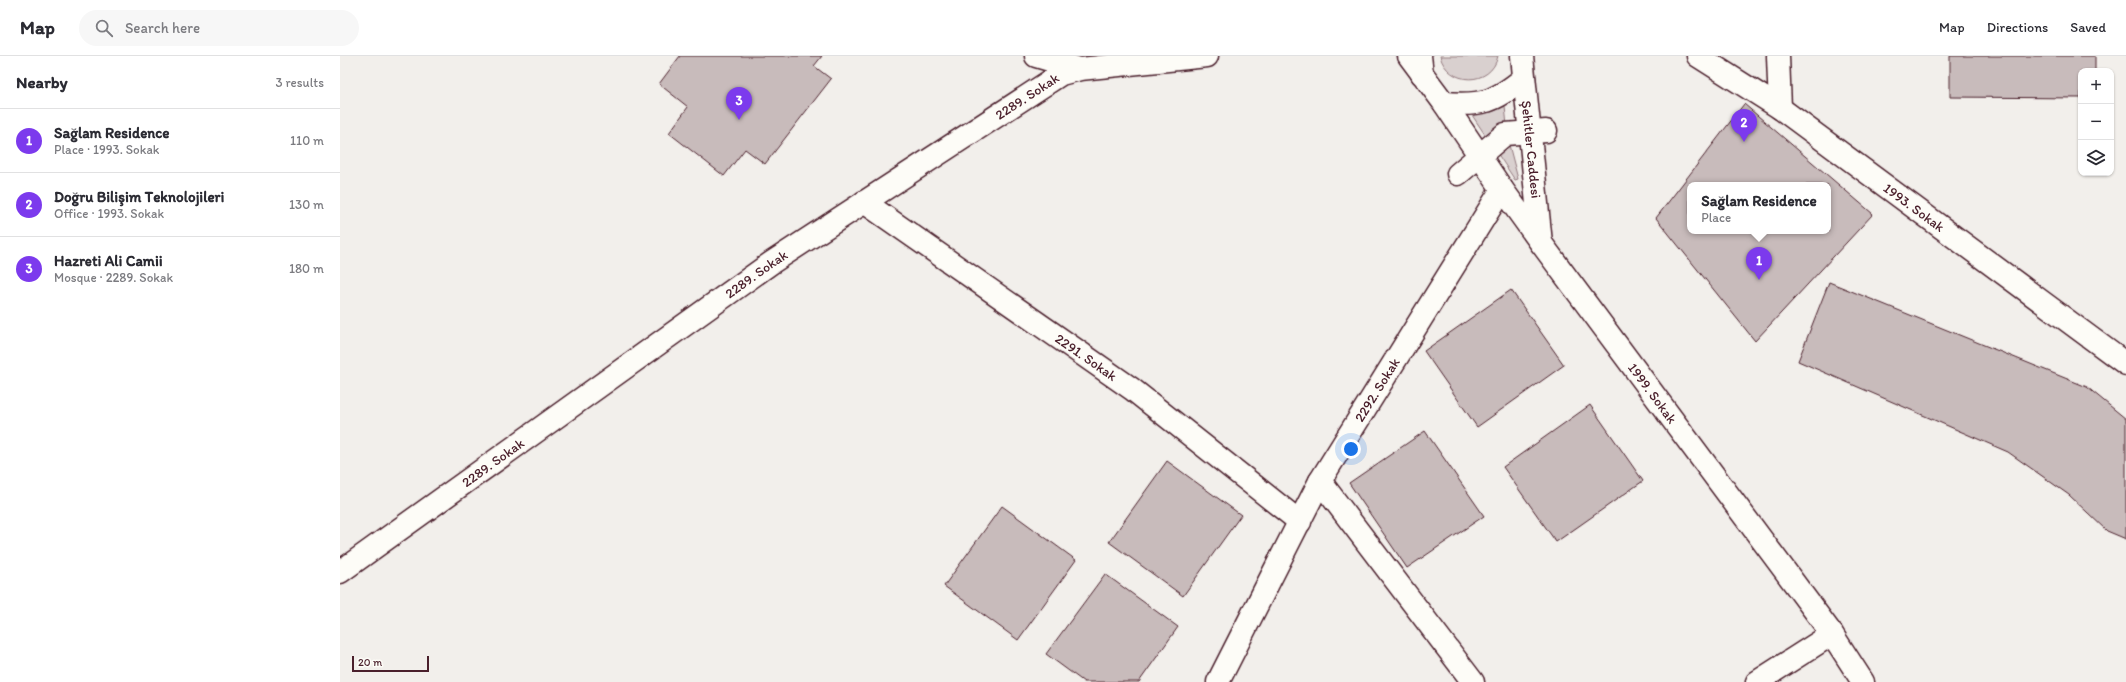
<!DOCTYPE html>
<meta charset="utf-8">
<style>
body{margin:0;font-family:Itim,sans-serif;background:#f7f7f7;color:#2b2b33}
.controls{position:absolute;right:12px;top:12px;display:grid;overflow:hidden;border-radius:8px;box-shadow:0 1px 3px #0004}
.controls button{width:36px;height:36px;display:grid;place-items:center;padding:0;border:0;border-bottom:1px solid #e1e1e2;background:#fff;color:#2b2b33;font:20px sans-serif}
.scale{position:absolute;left:12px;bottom:10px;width:77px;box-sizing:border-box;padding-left:4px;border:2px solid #4a1f2b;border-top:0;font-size:11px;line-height:14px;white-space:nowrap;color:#4a1f2b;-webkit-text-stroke:3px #fdfcf7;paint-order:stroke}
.you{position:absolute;left:1011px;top:393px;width:14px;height:14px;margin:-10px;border:3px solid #fff;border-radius:50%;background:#1a73e8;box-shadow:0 0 0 6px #1a73e833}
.badge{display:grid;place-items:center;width:26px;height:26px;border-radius:50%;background:#7c3aed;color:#fff;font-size:13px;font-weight:700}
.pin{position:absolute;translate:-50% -33px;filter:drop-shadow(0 1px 2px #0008)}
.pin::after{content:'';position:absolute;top:21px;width:14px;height:12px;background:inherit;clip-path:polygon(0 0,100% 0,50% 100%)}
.popup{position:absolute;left:1347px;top:126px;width:144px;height:52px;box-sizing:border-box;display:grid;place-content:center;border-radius:8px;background:#fff;filter:drop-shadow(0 1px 3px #0005);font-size:13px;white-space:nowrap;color:#7c7c81}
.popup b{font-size:15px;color:#2b2b33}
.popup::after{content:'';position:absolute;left:50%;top:100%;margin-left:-8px;border:8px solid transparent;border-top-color:#fff}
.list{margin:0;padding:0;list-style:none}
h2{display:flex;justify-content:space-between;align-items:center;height:52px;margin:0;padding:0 16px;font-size:17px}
h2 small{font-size:13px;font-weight:400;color:#7c7c81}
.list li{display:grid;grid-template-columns:26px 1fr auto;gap:12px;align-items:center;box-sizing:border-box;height:64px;padding:0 16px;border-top:1px solid #e1e1e2}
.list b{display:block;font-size:15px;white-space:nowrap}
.list p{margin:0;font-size:13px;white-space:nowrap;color:#7c7c81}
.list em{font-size:13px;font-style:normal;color:#7c7c81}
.icon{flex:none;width:22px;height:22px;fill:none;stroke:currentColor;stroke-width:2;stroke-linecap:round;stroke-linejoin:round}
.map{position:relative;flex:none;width:1786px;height:626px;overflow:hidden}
header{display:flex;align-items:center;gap:24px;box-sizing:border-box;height:56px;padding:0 20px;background:#fff;border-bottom:1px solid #e1e1e2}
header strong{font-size:19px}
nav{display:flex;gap:22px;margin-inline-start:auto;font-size:14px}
.search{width:280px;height:36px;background:#f7f7f7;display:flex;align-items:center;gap:10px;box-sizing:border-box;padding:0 14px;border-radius:22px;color:#7c7c81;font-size:15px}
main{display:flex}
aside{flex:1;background:#fff}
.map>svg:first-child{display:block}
</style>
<header>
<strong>Map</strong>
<div class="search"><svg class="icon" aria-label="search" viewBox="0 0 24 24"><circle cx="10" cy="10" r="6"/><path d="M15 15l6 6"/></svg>Search here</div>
<nav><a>Map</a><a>Directions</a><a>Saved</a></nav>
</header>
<main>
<aside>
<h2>Nearby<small>3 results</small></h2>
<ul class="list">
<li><span class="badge">1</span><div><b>Sağlam Residence</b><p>Place · 1993. Sokak</p></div><em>110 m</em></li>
<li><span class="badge">2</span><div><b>Doğru Bilişim Teknolojileri</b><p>Office · 1993. Sokak</p></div><em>130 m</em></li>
<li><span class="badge">3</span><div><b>Hazreti Ali Camii</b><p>Mosque · 2289. Sokak</p></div><em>180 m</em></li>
</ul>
</aside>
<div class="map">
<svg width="1786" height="626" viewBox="0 0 1786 626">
<rect width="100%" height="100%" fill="#f2efeb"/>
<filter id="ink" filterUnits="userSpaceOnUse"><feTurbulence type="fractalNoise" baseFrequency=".025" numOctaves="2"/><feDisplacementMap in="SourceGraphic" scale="8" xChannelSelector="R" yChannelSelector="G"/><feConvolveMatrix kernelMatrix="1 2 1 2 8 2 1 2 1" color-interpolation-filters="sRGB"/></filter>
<g filter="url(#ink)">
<g fill="#d9d0cf" stroke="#92787d">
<path d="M1100 0H1158C1151 31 1108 30 1100 0Z"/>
<polygon points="1165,50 1169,89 1178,123 1175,124 1132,59 1152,56"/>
</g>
<g fill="#c8bbbb" stroke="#4a1f2b" fill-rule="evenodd">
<polygon points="340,0 482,0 474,10 491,23 425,108 405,93 384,120 329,77 348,51 319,28"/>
<polygon points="1610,0 1755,0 1755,15 1741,15 1741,42 1610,41"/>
<path d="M1404 48 1533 158 1415 285 1316 162ZM1350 129H1488V175H1350Z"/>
<polygon points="1489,226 1747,331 1786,363 1786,483 1767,475 1729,439 1668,396 1458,305"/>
<polygon points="1171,234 1224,309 1137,371 1084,295"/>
<polygon points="1250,349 1303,425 1216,486 1163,411"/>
<polygon points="1085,375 1144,460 1067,512 1009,427"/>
<polygon points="827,405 901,459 843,540 769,486"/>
<polygon points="662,450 736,504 678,584 604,530"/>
<polygon points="765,518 838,571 799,626 744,626 706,598"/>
</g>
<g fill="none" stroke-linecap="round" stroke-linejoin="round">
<g stroke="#4a1f2b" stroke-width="25">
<g id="minor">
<polyline points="696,0 740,13"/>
<path id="s1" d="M1069 0 1104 47 1162 133 1201 187 1492 578 1523 626"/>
<path id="s2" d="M1358 0 1440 52 1786 308"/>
<polyline points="1438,0 1440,52"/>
<path d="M1104 47C1142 50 1155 46 1184 22"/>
<polyline points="1118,118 1165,78 1206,75"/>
<path id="s3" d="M524 146 792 333 960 466"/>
<polyline points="980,425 1133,626"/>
<path id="s4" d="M0 516 431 207 721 18 740 13 867 0"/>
<path id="s5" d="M878 626 980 425 1162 133"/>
<polyline points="1417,626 1492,578"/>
</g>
</g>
<g stroke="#4a1f2b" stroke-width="25">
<g id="major">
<polyline points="1080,0 1082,18"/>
<path id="s6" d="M1182 0 1201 187"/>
</g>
</g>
<use href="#minor" stroke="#fdfcf7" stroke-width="22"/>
<use href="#major" stroke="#fdfcf7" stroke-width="22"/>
</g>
</g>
<g text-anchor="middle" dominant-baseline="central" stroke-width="3" stroke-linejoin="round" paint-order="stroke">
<g font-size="14" fill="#4a1f2b" stroke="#fdfcf7">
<text stroke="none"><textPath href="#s4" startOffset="836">2289. Sokak</textPath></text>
<text stroke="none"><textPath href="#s6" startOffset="94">Şehitler Caddesi</textPath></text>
<text stroke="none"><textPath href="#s2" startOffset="264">1993. Sokak</textPath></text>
<text stroke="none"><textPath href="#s4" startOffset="512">2289. Sokak</textPath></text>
<text stroke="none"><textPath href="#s3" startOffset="271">2291. Sokak</textPath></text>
<text stroke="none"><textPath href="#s5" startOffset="333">2292. Sokak</textPath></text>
<text stroke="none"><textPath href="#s1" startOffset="416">1999. Sokak</textPath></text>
<text stroke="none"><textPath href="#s4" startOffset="188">2289. Sokak</textPath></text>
</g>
</g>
</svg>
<div class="controls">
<button>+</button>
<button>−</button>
<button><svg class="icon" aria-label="layers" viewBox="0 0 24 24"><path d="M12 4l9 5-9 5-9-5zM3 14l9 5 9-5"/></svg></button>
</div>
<div class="scale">20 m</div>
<div class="you"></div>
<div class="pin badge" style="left:1419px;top:224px">1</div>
<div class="popup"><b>Sağlam Residence</b>Place</div>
<div class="pin badge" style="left:1404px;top:86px">2</div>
<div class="pin badge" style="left:399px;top:64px">3</div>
</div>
</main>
